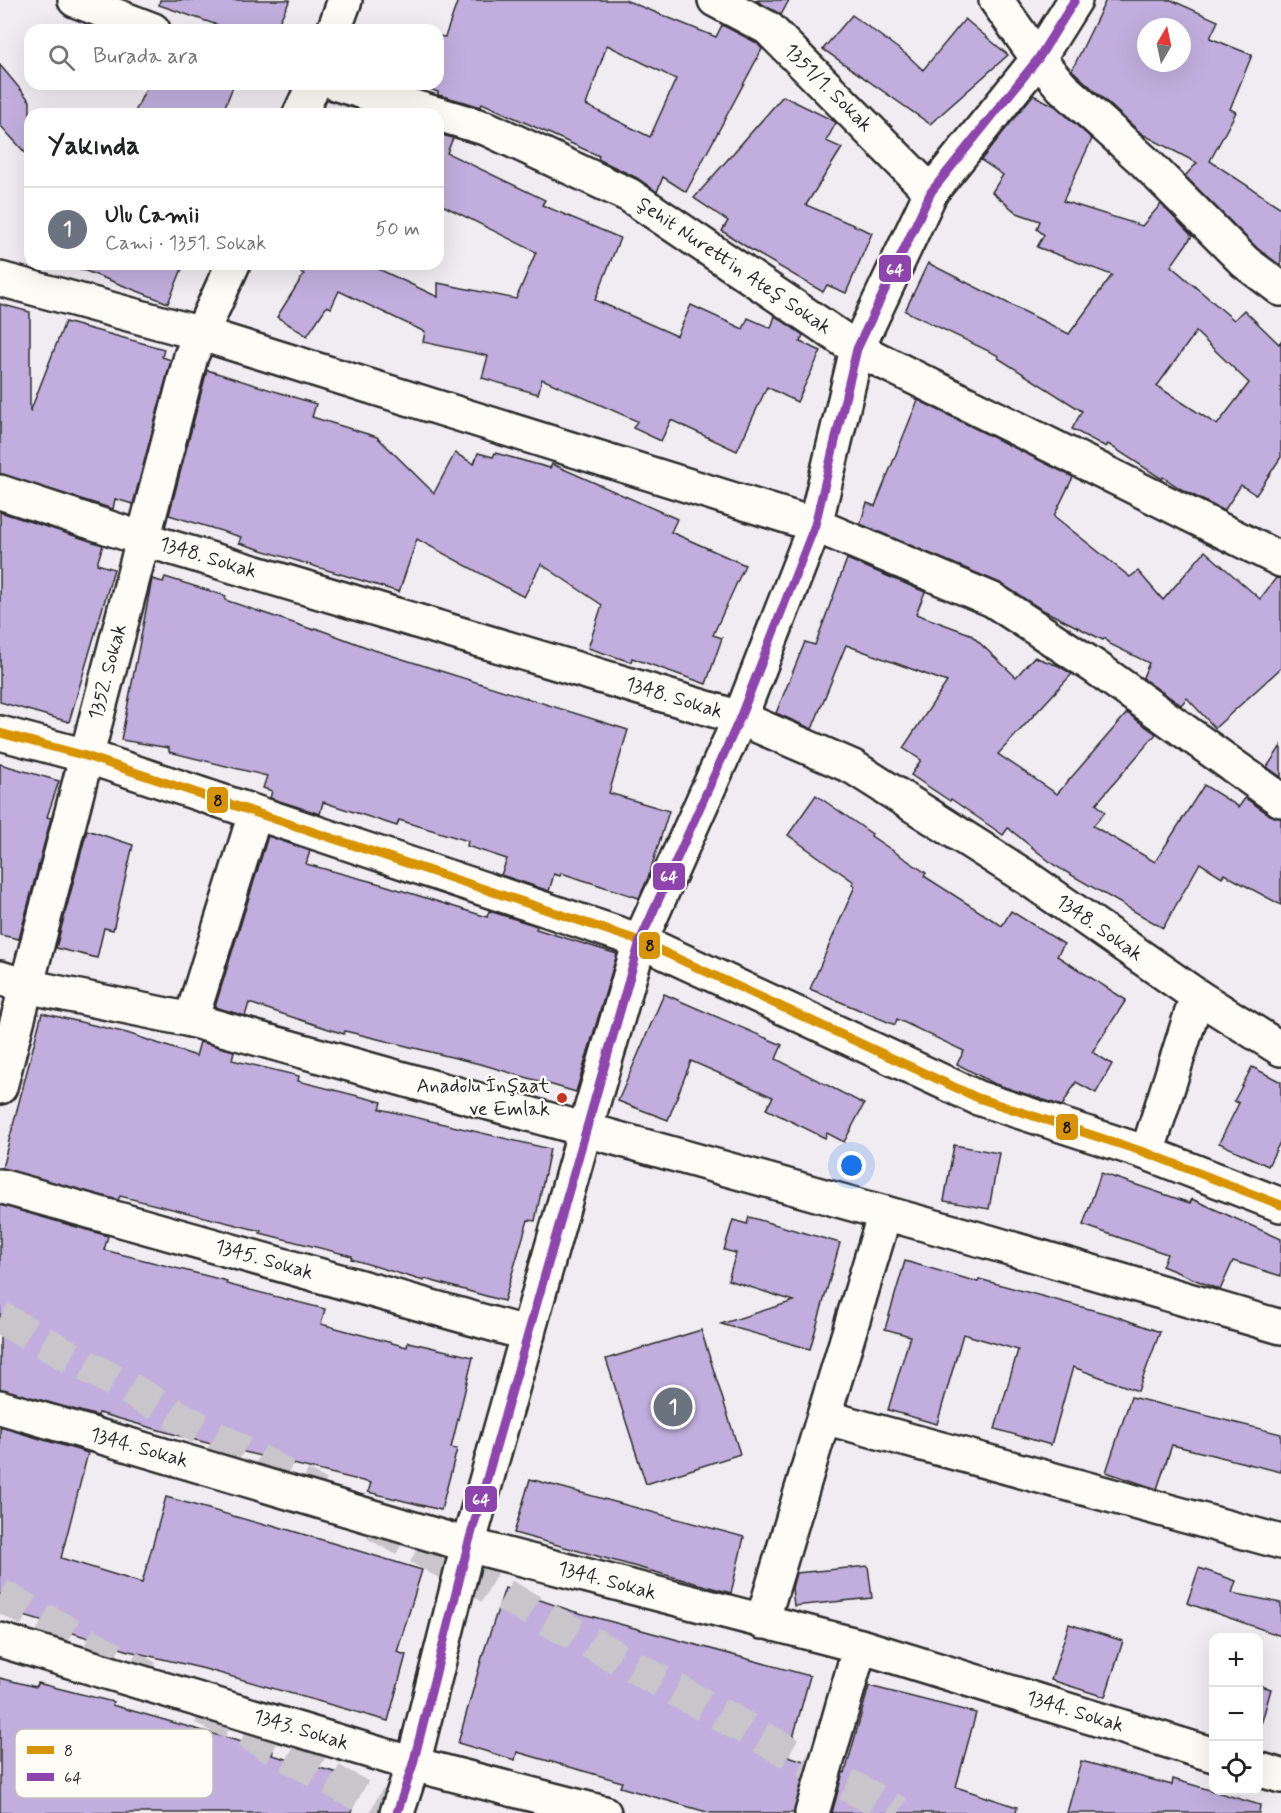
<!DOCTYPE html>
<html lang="tr">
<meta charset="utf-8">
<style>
body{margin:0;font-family:Mynerve,sans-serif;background:#f2f2f2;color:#202124}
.controls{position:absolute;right:18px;bottom:18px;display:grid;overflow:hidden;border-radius:12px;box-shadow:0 6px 24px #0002}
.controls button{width:54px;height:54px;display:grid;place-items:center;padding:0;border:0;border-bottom:2px solid #e0e0e0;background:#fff;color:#202124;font:30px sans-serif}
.compass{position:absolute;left:1137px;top:18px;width:54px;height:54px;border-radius:50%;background:#fff;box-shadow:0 6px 24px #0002;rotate:9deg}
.you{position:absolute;left:852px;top:1166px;width:21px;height:21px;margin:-15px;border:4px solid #fff;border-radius:50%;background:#1a73e8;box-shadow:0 0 0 9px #1a73e833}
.badge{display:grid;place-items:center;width:39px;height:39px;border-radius:50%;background:#b45309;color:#fff;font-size:20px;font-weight:700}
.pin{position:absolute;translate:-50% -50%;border:3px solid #fff;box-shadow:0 2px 6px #0006}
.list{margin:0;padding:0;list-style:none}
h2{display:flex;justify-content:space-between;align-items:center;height:78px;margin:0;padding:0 24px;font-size:26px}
h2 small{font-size:20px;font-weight:400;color:#757577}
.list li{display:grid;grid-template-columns:39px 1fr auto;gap:18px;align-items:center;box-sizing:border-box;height:84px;padding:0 24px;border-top:2px solid #e0e0e0}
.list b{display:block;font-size:22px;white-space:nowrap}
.list p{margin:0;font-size:20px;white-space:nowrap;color:#757577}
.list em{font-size:20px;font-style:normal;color:#757577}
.icon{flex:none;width:33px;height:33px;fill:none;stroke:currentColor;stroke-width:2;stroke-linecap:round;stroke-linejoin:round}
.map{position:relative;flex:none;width:1281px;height:1813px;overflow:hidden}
.search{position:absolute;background:#fff;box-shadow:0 6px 24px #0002;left:24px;top:24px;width:420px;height:66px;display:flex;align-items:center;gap:15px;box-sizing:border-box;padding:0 21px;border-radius:18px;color:#757577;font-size:22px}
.panel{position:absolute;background:#fff;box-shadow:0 6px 24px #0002;left:24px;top:108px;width:420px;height:162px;border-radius:18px}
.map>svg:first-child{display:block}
</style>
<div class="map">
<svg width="1281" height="1813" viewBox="0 0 1281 1813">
<rect width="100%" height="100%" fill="#f1ecf2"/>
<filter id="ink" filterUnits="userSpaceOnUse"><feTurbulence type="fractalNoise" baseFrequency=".0167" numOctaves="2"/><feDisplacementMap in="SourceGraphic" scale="12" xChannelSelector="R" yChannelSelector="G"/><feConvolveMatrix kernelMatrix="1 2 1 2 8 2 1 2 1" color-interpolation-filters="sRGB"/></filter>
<g filter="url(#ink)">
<g fill="#c1aede" stroke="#2b2b2b" stroke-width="1.5" fill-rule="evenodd">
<polygon points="160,0 290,0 275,30 232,30 159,5"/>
<path d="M458 0H625L716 37 722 25 757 43 762 49 686 192 663 177 657 192 637 178 598 159 599 156 482 103 481 107 465 102 438 95V92L417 84H438V36L445 37ZM607 45 676 79 650 137 586 105Z"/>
<polygon points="755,0 789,0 781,15"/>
<path d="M1106 0H1171L1218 21 1210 38 1252 55 1230 109 1236 112 1210 161 1281 208V266L1257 248 1185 176 1197 163 1142 134 1072 70ZM1146 27H1182V63H1146Z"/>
<polygon points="852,15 907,55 923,70 965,19 1008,55 930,124 823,49"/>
<polygon points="0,65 30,101 30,158 0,125"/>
<polygon points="148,84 234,84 222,114 134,114"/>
<path d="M1033 95 1055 106 1092 139 1063 201 1142 226 1161 204 1192 236 1171 266 1234 320 1244 310 1279 344 1281 341V457L1256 495 1241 485 1224 511 1181 489 1163 477 1162 479 1108 444 1106 447 1072 429 1082 411 998 358 999 356 905 311 928 263 1069 334 1112 275 1037 247 1044 235 1037 229 1040 221 1017 213 992 192 1003 175 981 160ZM1196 332 1249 383 1217 425 1157 386Z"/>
<polygon points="783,96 834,121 836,123 826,141 842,148 806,205 872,233 846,293 827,285 823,292 753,251 722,231 728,221 694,198"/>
<polygon points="438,134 453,138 447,153 545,200 542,205 620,238 595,300 677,336 691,305 743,329 748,318 771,328 775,316 803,335 800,342 821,351 797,402 767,387 737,451 671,420 661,441 633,428 637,421 542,379 538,394 482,378 488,356 423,342 425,332 339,291 331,308 327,306 307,336 277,317 304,274 283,264 368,264 438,297 438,283 516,299 536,252 438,203"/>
<polygon points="74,264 184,264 168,303 73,266"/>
<polygon points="0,304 30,312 30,412 65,322 164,349 162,357 171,360 133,504 115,499 113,509 0,474"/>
<polygon points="207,370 316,404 312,417 377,437 434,493 455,453 474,464 478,453 493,457 495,453 550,468 552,464 677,519 671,532 745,565 713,635 722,638 706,684 632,658 631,662 588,648 602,605 541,564 524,597 417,539 399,592 239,543 241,537 169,515"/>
<polygon points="918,400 1073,477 1054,516 1130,577 1138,571 1163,600 1205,551 1260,599 1276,578 1281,579 1281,668 1215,728 1187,698 1181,705 1145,680 1143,677 1149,663 1110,644 1105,638 1103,640 1039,608 1000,583 860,524 867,503 875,506"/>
<polygon points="0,512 103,545 97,564 114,569 69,722 0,702"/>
<polygon points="847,559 925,592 916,614 970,634 1016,677 1034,657 1059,666 1072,674 998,754 1057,794 1127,713 1156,734 1096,804 1105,812 1093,826 1155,862 1204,785 1239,807 1245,798 1270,815 1281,818 1281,905 1224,874 1222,877 1200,863 1163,928 1054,865 1008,828 1003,835 951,799 950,801 911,775 921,760 903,748 947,682 846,645 812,729 776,713 805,642 815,645"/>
<polygon points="165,577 226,596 225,600 314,630 315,628 374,650 628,730 609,793 669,811 648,878 639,898 561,873 560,876 554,874 549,891 501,875 507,859 467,846 468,841 399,820 397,826 323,802 320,814 270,798 272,791 263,788 267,776 169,752 169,748 121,740 152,579 163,582"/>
<polygon points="1281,746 1281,777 1267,767"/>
<polygon points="0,764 59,781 47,817 51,818 19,939 0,935"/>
<polygon points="816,795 872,834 871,836 926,873 924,876 1002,926 1011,911 1064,944 1057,956 1126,1000 1092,1052 1112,1064 1096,1093 1076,1082 1062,1106 995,1084 957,1064 964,1051 897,1019 895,1025 810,989 855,886 852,884 854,882 788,835"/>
<polygon points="87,830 133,845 113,930 104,928 97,958 56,948"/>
<polygon points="268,836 310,851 306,864 384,885 487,917 489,911 537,926 536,929 617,954 576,1092 484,1065 345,1031 344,1034 249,1003 245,1016 215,1007"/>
<polygon points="664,994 782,1045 776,1059 864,1104 844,1142 827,1133 825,1138 766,1109 773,1097 691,1061 668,1120 618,1101"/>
<polygon points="42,1013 127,1033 196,1056 200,1042 234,1051 232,1060 299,1076 298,1081 382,1102 380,1109 550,1149 535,1221 528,1220 504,1301 425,1279 424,1281 351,1259 352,1256 260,1233 261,1231 120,1196 118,1200 2,1168"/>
<polygon points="1252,1067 1281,1082 1281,1140 1268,1166 1219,1143 1239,1103 1234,1101"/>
<polygon points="954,1145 999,1153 989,1209 944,1201"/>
<polygon points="1101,1173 1190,1203 1192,1199 1281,1239 1281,1276 1233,1261 1220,1290 1162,1266 1167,1254 1083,1225"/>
<polygon points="0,1205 108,1236 104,1250 227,1281 226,1284 325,1309 321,1324 407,1347 408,1342 473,1357 451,1448 457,1449 441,1510 368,1492 371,1483 187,1438 99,1413 98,1416 0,1389"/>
<polygon points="749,1217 840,1243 810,1349 721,1324 794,1301 728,1280 736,1253 724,1250 733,1220 747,1224"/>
<polygon points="905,1261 978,1282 979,1279 1115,1316 1160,1332 1138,1391 1073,1367 1051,1445 995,1429 1018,1350 963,1334 937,1424 888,1410 910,1336 885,1329"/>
<polygon points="701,1330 740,1454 646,1484 606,1359"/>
<polygon points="1131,1397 1281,1434 1281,1472 1172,1445 1157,1489 1106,1472"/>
<polygon points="0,1427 88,1453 61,1558 142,1583 166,1497 268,1526 269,1524 422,1570 397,1652 406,1655 388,1721 205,1669 129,1651 51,1626 51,1624 0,1609"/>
<polygon points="530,1479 744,1537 731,1593 514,1533"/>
<polygon points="868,1566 872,1598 794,1606 792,1588 796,1573"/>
<polygon points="1199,1568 1236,1581 1232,1593 1281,1603 1281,1636 1187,1603"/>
<polygon points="505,1588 572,1611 810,1676 788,1756 807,1762 794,1813 710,1813 620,1787 622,1782 517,1752 515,1760 458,1743 483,1654"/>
<polygon points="1069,1624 1123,1641 1105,1697 1051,1680"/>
<polygon points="0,1678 36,1687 37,1683 113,1702 112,1705 273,1751 272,1755 360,1779 351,1813 0,1813"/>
<polygon points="1258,1685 1271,1689 1261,1725 1258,1724"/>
<polygon points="869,1686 976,1713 956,1787 1017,1807 1016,1813 832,1813 843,1772 845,1773"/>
<polygon points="1081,1761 1172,1785 1173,1779 1260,1805 1259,1813 1067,1813"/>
</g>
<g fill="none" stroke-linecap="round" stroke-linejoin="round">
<g stroke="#c9c5ca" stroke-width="33" stroke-dasharray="33 16" stroke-linecap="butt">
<polyline points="0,1318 319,1494"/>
<polyline points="375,1524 899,1813"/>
<polyline points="0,1595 148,1677"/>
<polyline points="203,1708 391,1813"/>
</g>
<g stroke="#2b2b2b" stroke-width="38">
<g id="minor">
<polyline points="715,0 768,28 931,192"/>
<polyline points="996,0 1038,59 1062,87 1145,162 1245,262 1281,289"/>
<polyline points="1075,0 1038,59 931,192 857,349 1281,560"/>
<polyline points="334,30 345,0"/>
<polyline points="300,114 314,84"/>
<polyline points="0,279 202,334 815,525 993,600 1095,667 1281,800"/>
<polyline points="0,492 143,539 740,718 853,767 1026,877 1197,996 1281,1049"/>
<polyline points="0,733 86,756 640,941 978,1098 1147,1153 1281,1205"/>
<polyline points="191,1020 255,814"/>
<polyline points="0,1087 191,356 233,264"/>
<polyline points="1147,1153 1197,996"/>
<polyline points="0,1186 528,1334"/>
<polyline points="0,1407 468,1545 860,1646 1214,1755"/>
<polyline points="824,1417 1281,1542"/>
<polyline points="762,1622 885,1213"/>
<polyline points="0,1640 413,1764 604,1813"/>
<polyline points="1258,1769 1281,1776"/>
<polyline points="397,1813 413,1764 468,1545 585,1130"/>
<polyline points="812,1813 860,1646"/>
</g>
</g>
<g stroke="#2b2b2b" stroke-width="38">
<g id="tertiary">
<polyline points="75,0 153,30"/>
<polyline points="337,84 437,114"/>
<polyline points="438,114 488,129 629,195 857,349 815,525 740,718 640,941 585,1130"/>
<polyline points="0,978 26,986 191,1020 989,1242 1281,1327"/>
</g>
</g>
<use href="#minor" stroke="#fdfcf7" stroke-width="33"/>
<use href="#tertiary" stroke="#fdfcf7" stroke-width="33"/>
<g stroke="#fdfcf7" stroke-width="14">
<polyline id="bus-1" points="0,733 86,756 640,941 978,1098 1147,1153 1281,1205"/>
</g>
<g stroke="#fdfcf7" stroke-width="14">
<polyline id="bus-2" points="397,1813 413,1764 468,1545 640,941 740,718 815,525 857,349 931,192 1038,59 1075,0"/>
</g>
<use href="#bus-1" stroke="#d89406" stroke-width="9"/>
<use href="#bus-2" stroke="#8e44ad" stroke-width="9"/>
</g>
</g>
<circle fill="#c8321e" stroke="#fdfcf7" stroke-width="2" cx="562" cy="1098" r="6"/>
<g text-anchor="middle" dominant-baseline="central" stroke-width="5" stroke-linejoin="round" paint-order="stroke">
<g font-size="20" fill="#2b2b2b" stroke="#fdfcf7">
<text transform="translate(828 88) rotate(45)">1351/1. Sokak</text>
<text transform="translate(734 266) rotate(34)">Şehit Nurettin Ateş Sokak</text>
<text transform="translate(208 558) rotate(17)">1348. Sokak</text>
<text transform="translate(108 672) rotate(-75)">1352. Sokak</text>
<text transform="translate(674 698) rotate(17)">1348. Sokak</text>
<text transform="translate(1099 928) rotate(35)">1348. Sokak</text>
<text transform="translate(264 1260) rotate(16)">1345. Sokak</text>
<text transform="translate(139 1448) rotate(16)">1344. Sokak</text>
<text transform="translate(607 1581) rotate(15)">1344. Sokak</text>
<text transform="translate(1075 1712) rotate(17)">1344. Sokak</text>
<text transform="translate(301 1730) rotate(17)">1343. Sokak</text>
</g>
<g font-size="20" fill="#2b2b2b" stroke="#fdfcf7" text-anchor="end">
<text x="550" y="1086">Anadolu İnşaat<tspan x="550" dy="23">ve Emlak</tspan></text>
</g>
</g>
<rect x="15" y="1729" width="198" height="69" rx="9" fill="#fdfcf7" stroke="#bebdba" stroke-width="1.5"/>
<rect x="27" y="1746" width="27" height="8" fill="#d89406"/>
<rect x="27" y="1773" width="27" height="8" fill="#8e44ad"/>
<g font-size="16" fill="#2b2b2b">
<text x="64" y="1756">8</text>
<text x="64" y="1783">64</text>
</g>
<g stroke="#fdfcf7" stroke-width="2">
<rect x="878" y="254" width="34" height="29" rx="6" fill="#8e44ad"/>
<rect x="206" y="786" width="23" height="28" rx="6" fill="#d89406"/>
<rect x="652" y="862" width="34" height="29" rx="6" fill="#8e44ad"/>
<rect x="638" y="931" width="23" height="29" rx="6" fill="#d89406"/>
<rect x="1055" y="1113" width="24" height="28" rx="6" fill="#d89406"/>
<rect x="464" y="1485" width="34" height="28" rx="6" fill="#8e44ad"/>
</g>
<g font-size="16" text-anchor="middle" font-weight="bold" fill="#fff">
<text x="895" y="275">64</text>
<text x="669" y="882">64</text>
<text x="481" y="1505">64</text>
</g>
<g font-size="16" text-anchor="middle" font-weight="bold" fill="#111">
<text x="218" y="806">8</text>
<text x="650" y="951">8</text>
<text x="1067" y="1133">8</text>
</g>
</svg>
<div class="controls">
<button>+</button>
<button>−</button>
<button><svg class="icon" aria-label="locate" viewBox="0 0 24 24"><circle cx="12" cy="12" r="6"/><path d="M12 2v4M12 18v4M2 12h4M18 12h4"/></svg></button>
</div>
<svg class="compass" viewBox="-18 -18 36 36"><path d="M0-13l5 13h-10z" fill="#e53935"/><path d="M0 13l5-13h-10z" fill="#757577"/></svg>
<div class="you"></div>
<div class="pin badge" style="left:673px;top:1407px;background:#6b7280">1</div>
<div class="search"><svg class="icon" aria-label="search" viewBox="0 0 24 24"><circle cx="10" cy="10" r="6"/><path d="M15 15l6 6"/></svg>Burada ara</div>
<section class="panel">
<h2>Yakında<small></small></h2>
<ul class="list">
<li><span class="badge" style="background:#6b7280">1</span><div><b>Ulu Camii</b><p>Cami · 1351. Sokak</p></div><em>50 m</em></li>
</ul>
</section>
</div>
